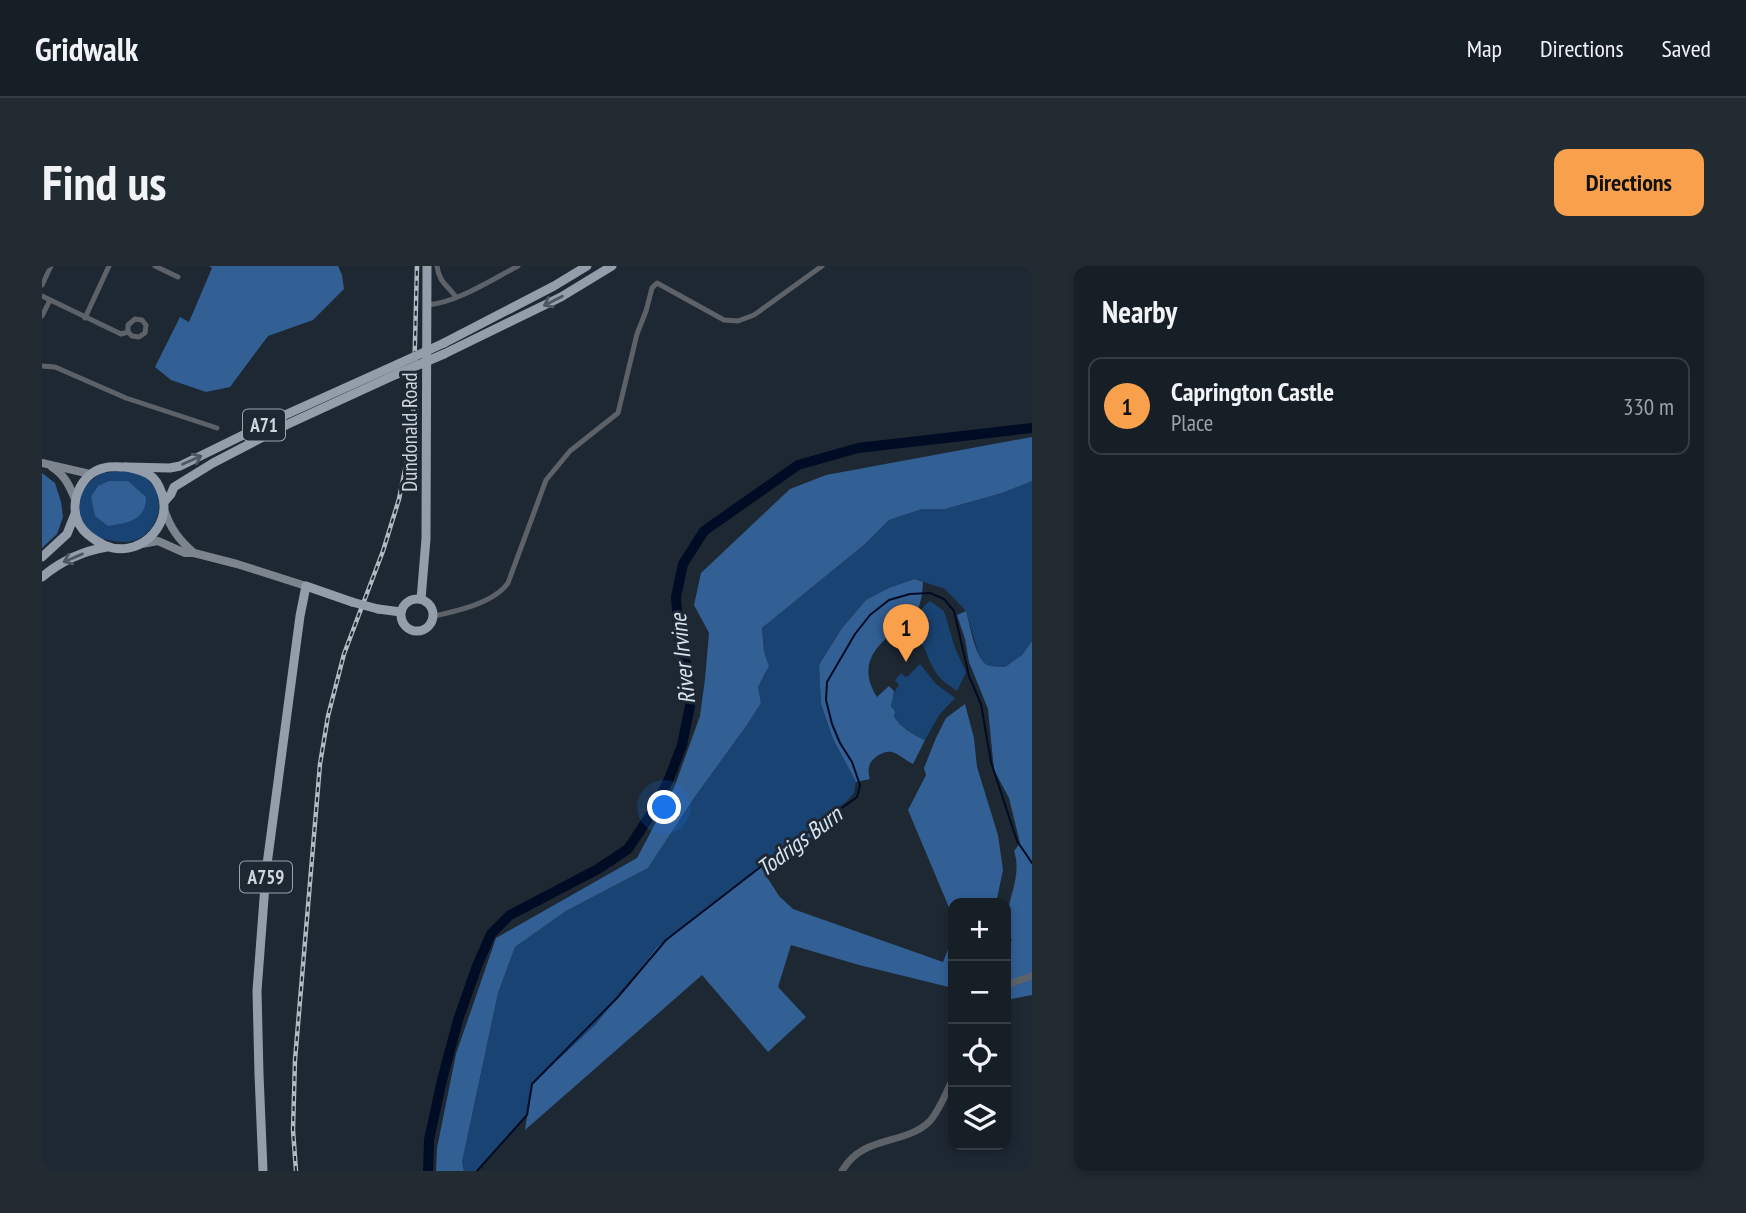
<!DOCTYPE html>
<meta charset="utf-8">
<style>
body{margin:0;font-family:"PT Sans Narrow",sans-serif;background:#232b32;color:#f1f3f6}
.controls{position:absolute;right:21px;bottom:21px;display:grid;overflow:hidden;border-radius:14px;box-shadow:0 4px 10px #0003}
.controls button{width:63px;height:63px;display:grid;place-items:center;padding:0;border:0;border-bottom:2px solid #353c43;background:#161e26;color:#f1f3f6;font:35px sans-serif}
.you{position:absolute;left:623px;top:542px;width:24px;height:24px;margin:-18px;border:5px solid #fff;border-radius:50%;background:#1a73e8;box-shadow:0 0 0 10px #1a73e833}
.badge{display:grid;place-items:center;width:46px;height:46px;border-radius:50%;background:#f8a04b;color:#111;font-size:23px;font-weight:700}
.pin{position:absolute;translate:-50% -58px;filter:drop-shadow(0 2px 4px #0008)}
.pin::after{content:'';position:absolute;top:37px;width:24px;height:21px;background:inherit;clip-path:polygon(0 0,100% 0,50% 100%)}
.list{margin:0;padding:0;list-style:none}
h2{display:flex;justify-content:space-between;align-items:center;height:91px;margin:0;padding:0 28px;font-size:30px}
h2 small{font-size:23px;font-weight:400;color:#9ea2a7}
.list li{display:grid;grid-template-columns:46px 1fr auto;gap:21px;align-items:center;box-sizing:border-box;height:98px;margin:0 14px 14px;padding:0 14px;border:2px solid #353c43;border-radius:14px}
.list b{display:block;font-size:26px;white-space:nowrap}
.list p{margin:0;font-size:23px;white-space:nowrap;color:#9ea2a7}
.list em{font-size:23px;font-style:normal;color:#9ea2a7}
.icon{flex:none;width:38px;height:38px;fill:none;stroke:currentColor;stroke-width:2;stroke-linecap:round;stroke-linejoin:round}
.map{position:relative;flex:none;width:990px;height:905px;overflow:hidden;border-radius:14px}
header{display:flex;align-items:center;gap:42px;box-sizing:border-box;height:98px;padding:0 35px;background:#161e26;border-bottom:2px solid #353c43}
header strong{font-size:33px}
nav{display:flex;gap:38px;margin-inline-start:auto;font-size:24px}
.intro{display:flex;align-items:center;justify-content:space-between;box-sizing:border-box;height:168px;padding:0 42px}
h1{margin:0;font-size:49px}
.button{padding:18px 32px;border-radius:14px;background:#f8a04b;color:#111;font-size:24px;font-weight:700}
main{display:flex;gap:42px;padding:0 42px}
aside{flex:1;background:#161e26;border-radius:14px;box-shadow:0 4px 10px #0003}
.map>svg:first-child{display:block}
</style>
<header>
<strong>Gridwalk</strong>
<nav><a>Map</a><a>Directions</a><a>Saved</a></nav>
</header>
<div class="intro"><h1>Find us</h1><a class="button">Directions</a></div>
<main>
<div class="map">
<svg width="990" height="905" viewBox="0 0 990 905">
<rect width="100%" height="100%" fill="#1e2833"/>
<g fill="#194372">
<path d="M81 205C87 206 97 206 102 209 127 226 119 267 91 275 80 278 64 273 53 272L39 254 36 237 41 221 59 207Z"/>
<polygon points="990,215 990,375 980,389 963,401 951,401 942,398 937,389 924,345 903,323 873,313 824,334 800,362 777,399 779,438 791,473 814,516 812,527 805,535 781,552 615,681 554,758 490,818 485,849 435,905 422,905 420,896 456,727 473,681 524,645 606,602 652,532 705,459 719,437 716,421 727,400 722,386 720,362 823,278 847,254 880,243 903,243 960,227"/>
<path d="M888 335 902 345 913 382 924 406 915 425C907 419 898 414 893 405 881 385 886 375 861 365 872 355 877 343 888 335Z"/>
<path d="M878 398 894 418 913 432 897 449 883 474C860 464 837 444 857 419L853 414 859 407 863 411 866 410Z"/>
</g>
<g fill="#325f94">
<polygon points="167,0 296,0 300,9 302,23 271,54 226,70 188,121 164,126 129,114 113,101 138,51 147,56 170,2"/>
<polygon points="990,171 990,215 960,227 903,243 880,243 847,254 823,278 720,362 722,386 727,400 716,421 719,437 705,459 652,532 606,602 524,645 473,681 456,727 420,896 422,905 394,905 395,882 414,788 454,672 595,592 632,522 658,450 663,413 667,367 652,339 659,307 748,223 784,209"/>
<polygon points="0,207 13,217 19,236 21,251 15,268 0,282"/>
<path d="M67 215H86L104 231C104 255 85 257 66 260L53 250 49 231 56 220Z"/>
<path d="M873 313 881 316C880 336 876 351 861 365L856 363C831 381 816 401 835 431L847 420 852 425 849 440 853 446 852 450C858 461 871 469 883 474L871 498C865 495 857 488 850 486 841 484 828 493 827 501 826 505 827 510 828 513L814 516 791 473 779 438 777 399 800 362 824 334 847 322Z"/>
<path d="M924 345C928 358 933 392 945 399 951 401 957 401 963 401L980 389 990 375V729L964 734V684L967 682 970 673 964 672C964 666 963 660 964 654 967 631 980 608 972 585L978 577 967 532 952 504 946 443 927 396 923 373 915 349Z"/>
<polygon points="923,438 932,472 935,501 956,569 961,604 954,637 911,637 911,651 866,544 884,509 882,502 894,472 904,452"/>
<polygon points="781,552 784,559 723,608 737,630 751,643 901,696 911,671 911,722 817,699 749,679 736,721 764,751 726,786 660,709 483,864 490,818 554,758 615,681"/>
</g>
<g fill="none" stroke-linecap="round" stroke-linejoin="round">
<polyline stroke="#000b24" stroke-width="2" points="435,905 485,849 490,818 575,732 624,674 734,589 815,531 818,519 810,496 798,477 790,458 784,434 785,416 813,368 828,349 847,334 868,328 888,327 902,333 912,345 927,410 939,438 949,496 975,575 990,597"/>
<polyline stroke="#000b24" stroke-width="10" points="386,905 387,874 400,814 416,754 435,700 449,668 468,649 556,603 586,583 611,545 627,513 640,479 648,440 647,408 637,371 634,331 641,298 662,265 756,199 816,182 990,162"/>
<g stroke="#5d6268" stroke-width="5">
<polyline points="113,0 136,11"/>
<path d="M395 0C397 16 405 19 414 31"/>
<polyline points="0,19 9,0"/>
<polyline points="0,30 79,68 86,66 90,70 97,71 103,67 104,59 100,54 93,53 86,59 86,66"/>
<path d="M386 39C416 36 449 14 476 0"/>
<polyline points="0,50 8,34"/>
<polyline points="43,52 67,0"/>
<polyline points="0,100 13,101 84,132 175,162"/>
<path d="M392 350C415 345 452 337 466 317L504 214 528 185 576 147 595 68 604 45 610 22 615 17 682 54 696 55 712 49 780 0"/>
</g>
<g stroke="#5d6268" stroke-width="7">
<polyline points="964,719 990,710"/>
<path d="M800 905C821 868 863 880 888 855 898 843 905 826 911 812"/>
</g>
<g stroke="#7c848d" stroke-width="8">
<polyline points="0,197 48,208"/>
<path d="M10 201C23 209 28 221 34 235"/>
<path d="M122 243C128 262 137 274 152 287"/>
<polyline points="100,278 116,275 143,287 152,287 195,298 264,320"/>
</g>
<g stroke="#949daa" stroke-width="9">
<polyline points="402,77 512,20 545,0"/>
<polyline points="402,88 519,31 570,0"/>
<polyline points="84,201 128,202 138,200 234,153 356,98"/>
<path d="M84 201C92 203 102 204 109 210 115 214 118 222 120 228 131 262 94 294 62 279 52 274 42 267 37 258 26 237 39 207 62 202 69 200 77 201 84 201Z"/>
<polyline points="122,236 129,228 132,221 171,197 244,159 355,108"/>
<polyline points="0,291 25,268 33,248"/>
<path d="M0 311C19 295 41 285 65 281"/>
<circle cx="375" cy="349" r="16"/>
<polyline points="379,333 384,273 385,0"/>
<polyline points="336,343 359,346"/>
<polyline points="221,905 217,808 215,725 224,606 258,350 264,320 310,336"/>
</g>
<g stroke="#b2b9c1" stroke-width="4.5">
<polyline id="rail" points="254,905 251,864 253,794 278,498 286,450 302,388 341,285 357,233 364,199 371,151 375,0"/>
</g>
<use href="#rail" stroke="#1e2833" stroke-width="2" stroke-dasharray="5" stroke-linecap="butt"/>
<g stroke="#949daa" stroke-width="9">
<polyline points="356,98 402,77"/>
<polyline points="355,108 402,88"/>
<polyline points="310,336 336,343"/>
</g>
</g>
<defs><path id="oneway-shaft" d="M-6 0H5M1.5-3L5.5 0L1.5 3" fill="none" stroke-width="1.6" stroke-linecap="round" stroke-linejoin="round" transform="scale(1.75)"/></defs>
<g stroke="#4d5763">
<use href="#oneway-shaft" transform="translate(511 35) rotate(153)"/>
<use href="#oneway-shaft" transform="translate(150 194) rotate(-24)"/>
<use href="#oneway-shaft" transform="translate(31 292) rotate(157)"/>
</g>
<g text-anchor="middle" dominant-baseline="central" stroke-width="6" stroke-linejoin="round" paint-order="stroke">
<g fill="#1e2833" stroke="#9ba2ab" stroke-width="2">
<rect x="201" y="143.5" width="42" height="31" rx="5"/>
<rect x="198" y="595.5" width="52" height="31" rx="5"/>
</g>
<g font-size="19" font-weight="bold" fill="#d0d6de">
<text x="222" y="159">A71</text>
<text x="224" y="611">A759</text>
</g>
<g font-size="21" fill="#d0d6de" stroke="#1e2833">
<text transform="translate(367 166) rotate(-90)">Dundonald Road</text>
</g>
<g font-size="23" font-style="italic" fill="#d7e4f4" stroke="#1e2833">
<text transform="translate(640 393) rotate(-96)">River Irvine</text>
<text transform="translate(757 575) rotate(-37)">Todrigs Burn</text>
</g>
</g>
</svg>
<div class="controls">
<button>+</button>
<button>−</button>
<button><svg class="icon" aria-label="locate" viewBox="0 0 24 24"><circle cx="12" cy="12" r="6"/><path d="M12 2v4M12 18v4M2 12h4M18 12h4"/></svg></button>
<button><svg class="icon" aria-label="layers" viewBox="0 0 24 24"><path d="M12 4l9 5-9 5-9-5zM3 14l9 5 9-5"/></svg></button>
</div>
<div class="you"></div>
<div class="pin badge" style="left:864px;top:396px">1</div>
</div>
<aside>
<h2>Nearby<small></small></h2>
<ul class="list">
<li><span class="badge">1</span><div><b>Caprington Castle</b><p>Place</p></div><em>330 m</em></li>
</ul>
</aside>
</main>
